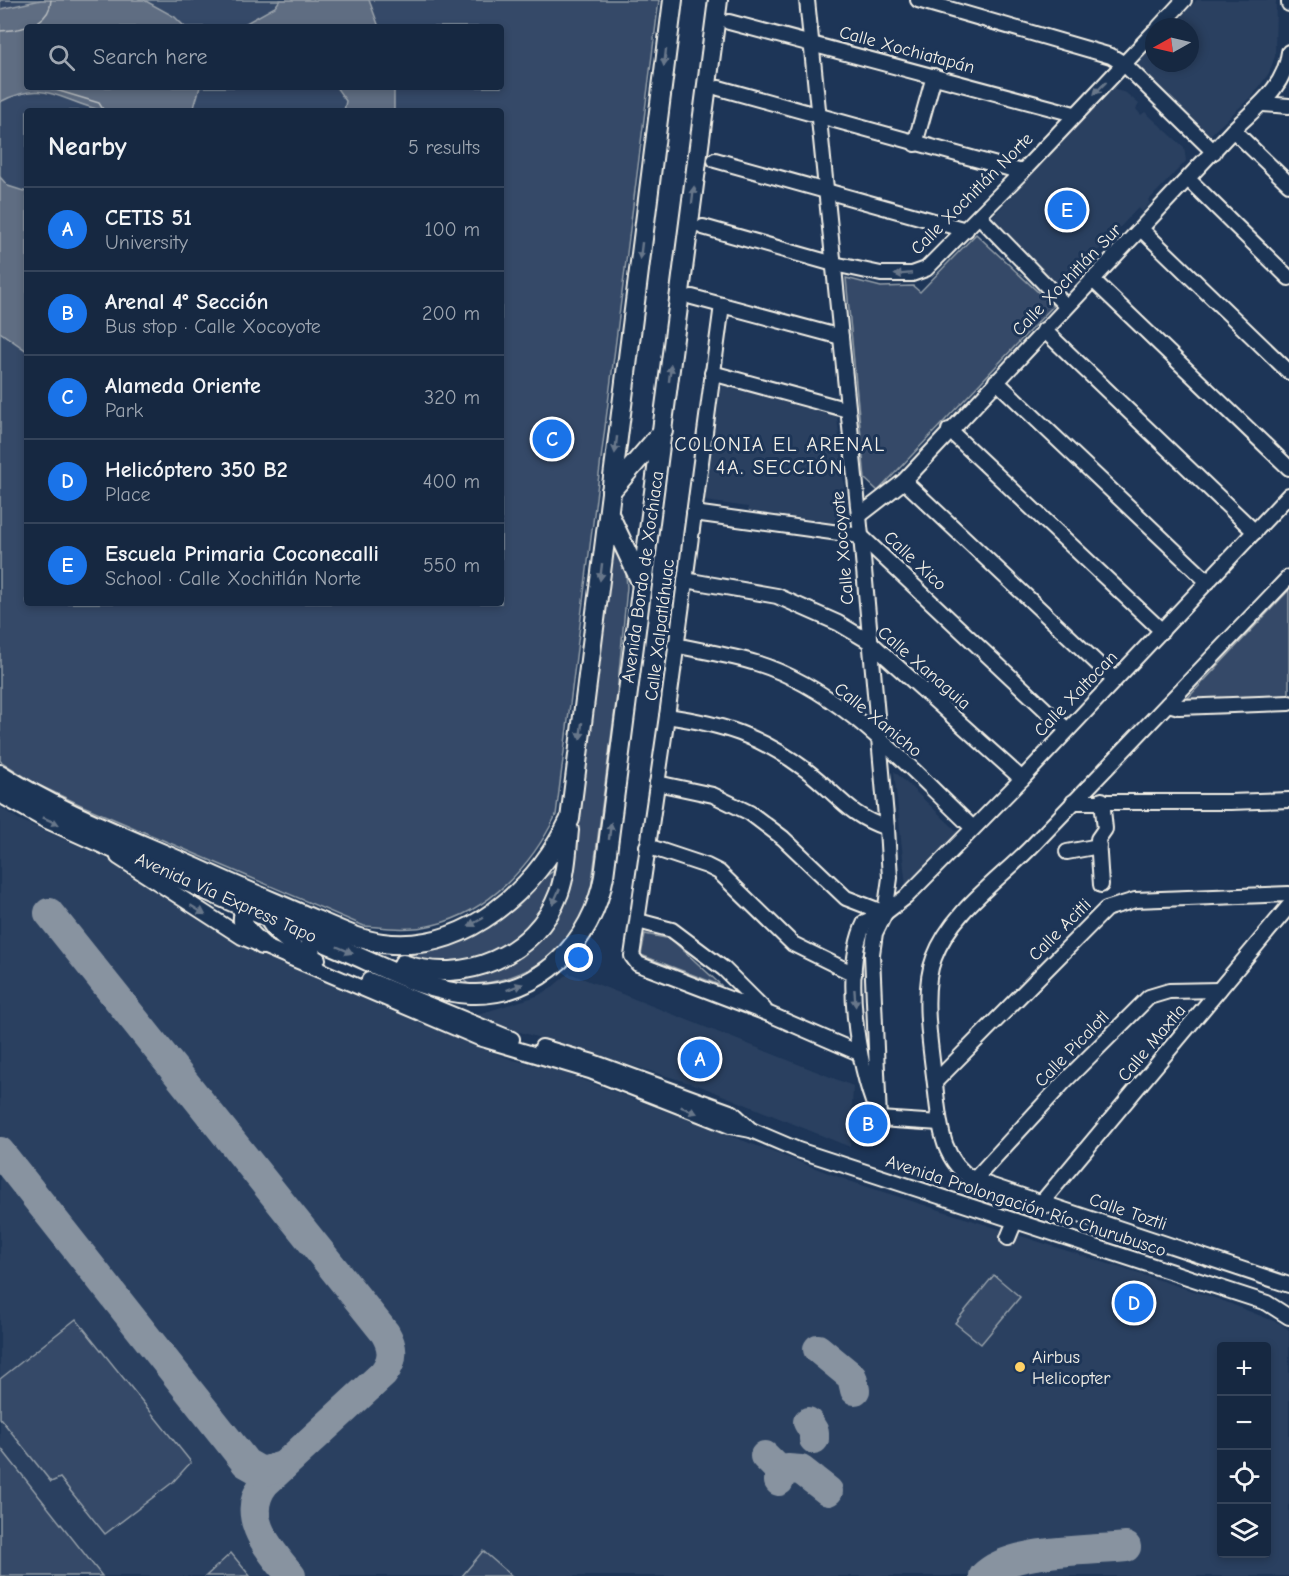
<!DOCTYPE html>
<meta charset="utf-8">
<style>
body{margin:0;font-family:"Comic Neue",sans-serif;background:#1f3048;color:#f1f3f6}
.controls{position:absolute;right:18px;bottom:18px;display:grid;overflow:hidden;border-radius:6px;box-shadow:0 3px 9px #0003}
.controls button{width:54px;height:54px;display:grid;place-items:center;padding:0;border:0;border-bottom:2px solid #35445a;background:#162841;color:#f1f3f6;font:30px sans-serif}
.compass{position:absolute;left:1145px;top:18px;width:54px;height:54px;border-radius:50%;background:#162841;box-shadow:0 3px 9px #0003;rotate:262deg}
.you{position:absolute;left:579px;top:958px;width:21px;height:21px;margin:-15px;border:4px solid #fff;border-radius:50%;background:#1a73e8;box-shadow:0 0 0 9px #1a73e833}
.badge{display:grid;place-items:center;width:39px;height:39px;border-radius:50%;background:#1a73e8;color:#fff;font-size:20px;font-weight:700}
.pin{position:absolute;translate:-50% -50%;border:3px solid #fff;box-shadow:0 2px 6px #0006}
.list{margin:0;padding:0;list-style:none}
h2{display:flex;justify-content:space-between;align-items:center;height:78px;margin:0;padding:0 24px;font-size:26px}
h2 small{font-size:20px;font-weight:400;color:#9ea6b1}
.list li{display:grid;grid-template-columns:39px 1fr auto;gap:18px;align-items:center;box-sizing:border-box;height:84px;padding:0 24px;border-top:2px solid #35445a}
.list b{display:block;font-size:22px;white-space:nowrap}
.list p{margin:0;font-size:20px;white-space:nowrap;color:#9ea6b1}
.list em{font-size:20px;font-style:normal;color:#9ea6b1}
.icon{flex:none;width:33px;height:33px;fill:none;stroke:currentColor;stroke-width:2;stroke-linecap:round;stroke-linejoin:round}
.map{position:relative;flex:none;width:1289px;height:1576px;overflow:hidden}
.search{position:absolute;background:#162841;box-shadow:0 3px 9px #0003;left:24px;top:24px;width:480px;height:66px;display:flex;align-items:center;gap:15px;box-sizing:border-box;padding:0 21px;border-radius:6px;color:#9ea6b1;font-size:22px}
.panel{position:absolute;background:#162841;box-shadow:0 3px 9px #0003;left:24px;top:108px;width:480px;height:498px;border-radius:6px}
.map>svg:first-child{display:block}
</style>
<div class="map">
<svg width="1289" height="1576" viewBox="0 0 1289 1576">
<rect width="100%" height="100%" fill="#1d3557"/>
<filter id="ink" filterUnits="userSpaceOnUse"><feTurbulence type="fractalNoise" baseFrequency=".0167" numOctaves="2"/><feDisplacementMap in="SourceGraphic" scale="12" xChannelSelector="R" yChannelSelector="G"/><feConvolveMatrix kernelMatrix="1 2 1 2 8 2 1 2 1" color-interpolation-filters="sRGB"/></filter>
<g filter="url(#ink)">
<g fill="#2a4060" fill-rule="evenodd">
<polygon points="1197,0 1276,0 1275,56 1269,73 1254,94 1209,136 1132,69 1154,45 1154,63 1190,63 1190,27 1171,27"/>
<polygon points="1112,89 1126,93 1139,104 1136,109 1141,115 1145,112 1184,147 1186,161 1148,201 1150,203 1142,212 1138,208 1062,289 990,219"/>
<polygon points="721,385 837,417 848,525 748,511 748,507 705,501"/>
<polygon points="894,771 958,832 906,887"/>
<path d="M0 807 18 819 104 857 246 947 478 1047 513 1060 557 1070 852 1182 1221 1300 1281 1324 1289 1330V1576H0ZM1222 1346H1266V1554H1222Z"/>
<polygon points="569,973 853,1086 850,1147 700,1086 480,1020 479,1014 537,996 550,989"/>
</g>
<g fill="#354a67" stroke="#949ea8" stroke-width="1.5" fill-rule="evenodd">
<path d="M0 0H659L556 815C532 865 489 912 433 925 410 931 387 928 364 926L83 806 36 784 0 761ZM27 27H501V87H27ZM27 111H501V603H27Z"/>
<polygon points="976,234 1053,306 878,491 865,479 846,278 881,287 913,286 920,292"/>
<path d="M615 544 626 574 627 587 617 694 589 904C569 955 522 981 469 985L464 980V977L550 922 611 545Z"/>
<polygon points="1289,590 1289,698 1185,701"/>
<path d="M554 871C563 913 483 968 445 967 431 967 414 960 400 956L402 953C445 947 483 934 517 907 530 897 540 877 554 871Z"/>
<polygon points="645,934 671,939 722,986 641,955"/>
<polygon points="994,1275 1020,1297 981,1344 955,1323"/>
<polygon points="76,1319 191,1462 173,1482 105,1534 60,1478 51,1482 0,1418 0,1379"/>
<polygon points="0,1447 102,1576 0,1576"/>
<polygon points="483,1551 512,1576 462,1576"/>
<polygon points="231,1553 250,1576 206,1576"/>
</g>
<g fill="#5e6d82" stroke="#9aa2ab" stroke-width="1.5">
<path d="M41 0H144L175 17 185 27H27V87H200L193 111C166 111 130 116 105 111 62 103 46 77 0 102V9Z"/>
<polygon points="280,0 369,0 379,27 239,27 275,7"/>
<polygon points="336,87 394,87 394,111 344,111 346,101"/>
<polygon points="0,177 8,186 27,192 27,351 0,332"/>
</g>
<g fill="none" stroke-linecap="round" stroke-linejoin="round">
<g stroke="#b8bcbf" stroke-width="1.5">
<path d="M0 31C21 30 50 25 51 0"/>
<polyline points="46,87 99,103 104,111"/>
</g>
<g stroke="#8893a0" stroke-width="30">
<path d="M49 913 385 1333C394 1348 394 1360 383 1374L265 1483C238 1516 270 1550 291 1576"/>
<polyline points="0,1152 246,1463 262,1472 283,1466"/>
<polyline points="818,1349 852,1377 855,1390"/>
<polyline points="808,1422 814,1432 814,1439"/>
<polyline points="765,1456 780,1471 779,1481"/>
<polyline points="788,1469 801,1470 828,1491"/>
<path d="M984 1576C1010 1549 1087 1551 1126 1547"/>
</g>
<g stroke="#f4f1e8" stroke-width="18">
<g id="minor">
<polyline points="807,0 861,536 887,828 890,878 885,913 875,933 872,954 879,1119"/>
<polyline points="918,0 1111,56 1124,64 1214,152"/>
<polyline points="1289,0 1289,4"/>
<polyline points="729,22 1074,114"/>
<polyline points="1159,27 1184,0"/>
<polyline points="719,88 1022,172"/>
<polyline points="1263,104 1289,106"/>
<polyline points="1233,130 1289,184"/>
<polyline points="915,144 934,76"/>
<polyline points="715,160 966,230"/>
<polyline points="1188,179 1289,278"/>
<polyline points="979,216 1066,306"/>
<polyline points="703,227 834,264 881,274 912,274 926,269 1022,172 1154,32"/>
<polyline points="1141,229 1289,372"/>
<polyline points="1092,279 1289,468"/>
<polyline points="692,297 841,337"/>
<polyline points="722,305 667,716 632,956 638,964 769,1014 859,1053"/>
<polyline points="1044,330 1255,532"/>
<polyline points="712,373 848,410"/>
<polyline points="996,381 1208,582"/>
<polyline points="949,430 1162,631"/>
<polyline points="904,481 1114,679"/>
<polyline points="694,513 861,536 1066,729"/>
<path d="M859 516 904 481 1233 130C1256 107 1285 88 1289 52"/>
<path d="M1289 577C1204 666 1120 755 1035 843 1001 879 952 910 934 958 920 994 932 1054 936 1093 940 1127 942 1161 974 1180L1289 1285"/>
<polyline points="685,580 777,596 838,623 870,642 1022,779"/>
<path d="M675 645C702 651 730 655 756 663 843 690 909 768 973 828"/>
<polyline points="1168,704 1179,707 1289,703"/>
<path d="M667 716C722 724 761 736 806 770 838 794 847 815 887 828"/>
<polyline points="657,783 713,795 750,813 783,838 846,898 885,913"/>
<polyline points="1073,802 1230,802 1289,800"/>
<polyline points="647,846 707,866 719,872 793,944 854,974"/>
<polyline points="1067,852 1099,846"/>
<polyline points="118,857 242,937 479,1038 590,1071 730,1126 751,1130 798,1150 1267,1303 1289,1317"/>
<polyline points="1101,885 1098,839 1105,829 1102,800"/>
<path d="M265 915C273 936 298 951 318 959"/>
<polyline points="638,921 672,930 724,969 764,1009"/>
<polyline points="369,980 512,1039"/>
<polyline points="542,1047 593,1062 733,1113 751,1130"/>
<polyline points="935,1082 1106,909 1135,900 1289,894"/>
<path d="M877 1112C857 1065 842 968 865 922L885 913 906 897 1022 779 1289 495"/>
<polyline points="879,1119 940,1123"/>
<polyline points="974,1180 1064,1082 1149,997 1169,991 1219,990"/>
<polyline points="1042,1202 1289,906"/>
<polyline points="1008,1238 1015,1221"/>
</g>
</g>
<g stroke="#f4f1e8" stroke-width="22">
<g id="major">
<polyline points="611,491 663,431"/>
<polyline points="609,514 641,582"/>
<path d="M0 774C60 813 131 839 196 868 235 886 274 902 313 919 336 928 358 940 382 943 466 954 536 889 570 819L673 0"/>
<path d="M0 793 43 817C141 861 239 906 338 948 380 965 425 992 470 994 540 997 593 941 604 876L718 0"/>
<path d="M250 898C237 924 242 926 262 945"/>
<polyline points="310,956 311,944 318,939"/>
<path d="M403 964C463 986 536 955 559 893 566 873 567 851 569 830"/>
</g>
</g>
<use href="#minor" stroke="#1d3557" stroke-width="14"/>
<use href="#major" stroke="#1d3557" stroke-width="18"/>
</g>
<defs><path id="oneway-solid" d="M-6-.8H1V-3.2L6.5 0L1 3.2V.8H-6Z" transform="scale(1.5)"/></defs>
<g fill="#68778a">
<use href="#oneway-solid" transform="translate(665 58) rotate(97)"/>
<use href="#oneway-solid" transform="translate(1100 88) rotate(135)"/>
<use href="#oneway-solid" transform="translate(693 195) rotate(-83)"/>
<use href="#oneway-solid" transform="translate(641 251) rotate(97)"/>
<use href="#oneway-solid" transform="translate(903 274) rotate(175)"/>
<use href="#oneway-solid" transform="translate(670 373) rotate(-83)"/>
<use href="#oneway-solid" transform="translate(616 445) rotate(97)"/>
<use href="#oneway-solid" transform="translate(601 572) rotate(97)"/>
<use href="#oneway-solid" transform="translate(581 731) rotate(97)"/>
<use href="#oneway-solid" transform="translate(51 821) rotate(24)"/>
<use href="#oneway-solid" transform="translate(610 831) rotate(-83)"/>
<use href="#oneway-solid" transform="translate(556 897) rotate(114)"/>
<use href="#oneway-solid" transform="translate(198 910) rotate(32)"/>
<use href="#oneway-solid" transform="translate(476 922) rotate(151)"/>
<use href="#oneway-solid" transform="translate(345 950) rotate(23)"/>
<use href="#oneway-solid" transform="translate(515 987) rotate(-20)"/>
<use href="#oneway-solid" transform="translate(855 998) rotate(86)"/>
<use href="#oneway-solid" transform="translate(689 1110) rotate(22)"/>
</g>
</g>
<circle fill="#ffd166" stroke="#1d3557" stroke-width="2" cx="1020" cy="1367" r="6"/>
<g text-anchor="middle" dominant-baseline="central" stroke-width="6" stroke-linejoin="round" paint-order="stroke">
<g font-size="18" fill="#f4f1e8" stroke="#1d3557">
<text transform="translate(907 50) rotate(15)">Calle Xochiatapán</text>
<text transform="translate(972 194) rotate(-45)">Calle Xochitlán Norte</text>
<text transform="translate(1067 280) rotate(-46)">Calle Xochitlán Sur</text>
<text transform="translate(843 548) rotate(-95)">Calle Xocoyote</text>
<text transform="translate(915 561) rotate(43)">Calle Xico</text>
<text transform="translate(643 577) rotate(-82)">Avenida Bordo de Xochiaca</text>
<text transform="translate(660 630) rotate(-83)">Calle Xalpatláhuac</text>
<text transform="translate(924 668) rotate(41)">Calle Xanaguia</text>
<text transform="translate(1076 694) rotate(-46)">Calle Xaltocan</text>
<text transform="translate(878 720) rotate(39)">Calle Xanicho</text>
<text transform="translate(226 898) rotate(24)">Avenida Vía Express Tapo</text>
<text transform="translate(1060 930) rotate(-45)">Calle Acitli</text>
<text transform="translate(1152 1043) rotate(-50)">Calle Maxtla</text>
<text transform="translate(1072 1049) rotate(-46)">Calle Picalotl</text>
<text transform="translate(1026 1206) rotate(18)">Avenida Prolongación Río Churubusco</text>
<text transform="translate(1128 1212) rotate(19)">Calle Toztli</text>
</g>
<g font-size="18" fill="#f4f1e8" stroke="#1d3557" text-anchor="start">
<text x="1032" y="1357">Airbus<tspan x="1032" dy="21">Helicopter</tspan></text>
</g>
<g font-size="20" letter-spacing="1.5" fill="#f4f1e8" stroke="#1d3557">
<text x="780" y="444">COLONIA EL ARENAL<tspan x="780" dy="23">4A. SECCIÓN</tspan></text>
</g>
</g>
</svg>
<div class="controls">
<button>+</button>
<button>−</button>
<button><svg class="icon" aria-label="locate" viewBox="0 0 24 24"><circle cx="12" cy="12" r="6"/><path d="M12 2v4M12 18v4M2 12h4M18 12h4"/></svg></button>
<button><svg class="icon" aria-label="layers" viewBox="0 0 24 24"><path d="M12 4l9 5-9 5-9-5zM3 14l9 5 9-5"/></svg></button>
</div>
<svg class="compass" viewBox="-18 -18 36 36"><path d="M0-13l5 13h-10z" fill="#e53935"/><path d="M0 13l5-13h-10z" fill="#9ea6b1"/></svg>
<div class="you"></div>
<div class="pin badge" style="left:700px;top:1059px">A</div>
<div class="pin badge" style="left:868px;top:1124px">B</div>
<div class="pin badge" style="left:552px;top:439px">C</div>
<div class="pin badge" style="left:1134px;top:1303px">D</div>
<div class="pin badge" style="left:1067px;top:210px">E</div>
<div class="search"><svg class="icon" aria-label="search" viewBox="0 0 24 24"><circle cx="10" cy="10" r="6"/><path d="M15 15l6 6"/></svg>Search here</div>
<section class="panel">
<h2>Nearby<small>5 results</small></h2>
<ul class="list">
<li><span class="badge">A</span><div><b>CETIS 51</b><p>University</p></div><em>100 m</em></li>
<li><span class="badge">B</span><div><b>Arenal 4° Sección</b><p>Bus stop · Calle Xocoyote</p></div><em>200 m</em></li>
<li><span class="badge">C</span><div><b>Alameda Oriente</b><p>Park</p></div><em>320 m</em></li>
<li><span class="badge">D</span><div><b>Helicóptero 350 B2</b><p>Place</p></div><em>400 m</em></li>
<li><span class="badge">E</span><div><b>Escuela Primaria Coconecalli</b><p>School · Calle Xochitlán Norte</p></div><em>550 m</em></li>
</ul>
</section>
</div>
